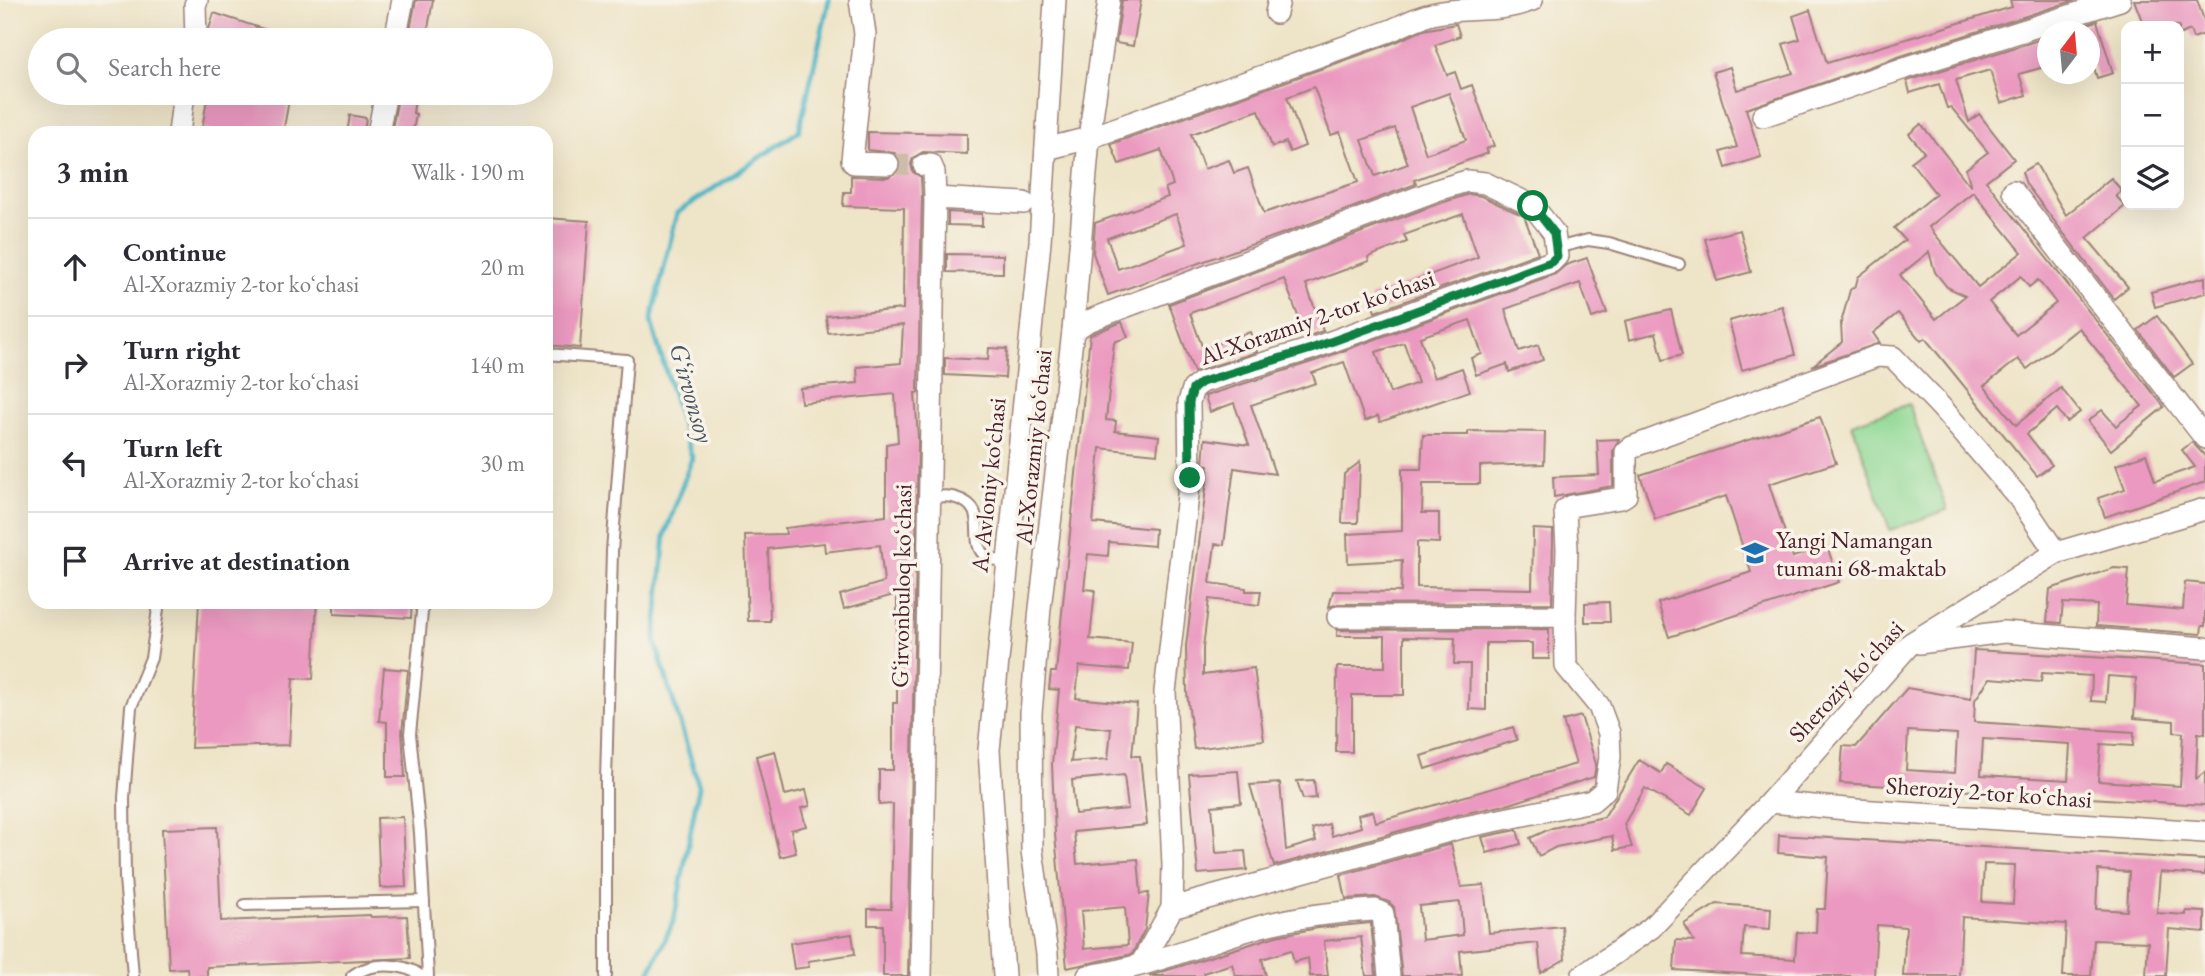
<!DOCTYPE html>
<meta charset="utf-8">
<style>
body{margin:0;font-family:"EB Garamond",serif;background:#f7f7f7;color:#2b2b33}
.controls{position:absolute;right:21px;top:21px;display:grid;overflow:hidden;border-radius:14px;box-shadow:0 7px 28px #0002}
.controls button{width:63px;height:63px;display:grid;place-items:center;padding:0;border:0;border-bottom:2px solid #e1e1e2;background:#fff;color:#2b2b33;font:35px sans-serif}
.compass{position:absolute;left:2037px;top:21px;width:63px;height:63px;border-radius:50%;background:#fff;box-shadow:0 7px 28px #0002;rotate:16deg}
.stop{position:absolute;width:21px;height:21px;margin:-16px;border:5px solid #0b8043;border-radius:50%;background:#fff}
.stop.end{background:#0b8043;border-color:#fff;box-shadow:0 2px 7px #0008}
.list{margin:0;padding:0;list-style:none}
h2{display:flex;justify-content:space-between;align-items:center;height:91px;margin:0;padding:0 28px;font-size:30px}
h2 small{font-size:23px;font-weight:400;color:#7c7c81}
.list li{display:grid;grid-template-columns:46px 1fr auto;gap:21px;align-items:center;box-sizing:border-box;height:98px;padding:0 28px;border-top:2px solid #e1e1e2}
.list b{display:block;font-size:26px;white-space:nowrap}
.list p{margin:0;font-size:23px;white-space:nowrap;color:#7c7c81}
.list em{font-size:23px;font-style:normal;color:#7c7c81}
.icon{flex:none;width:38px;height:38px;fill:none;stroke:currentColor;stroke-width:2;stroke-linecap:round;stroke-linejoin:round}
.map{position:relative;flex:none;width:2205px;height:976px;overflow:hidden}
.search{position:absolute;background:#fff;box-shadow:0 7px 28px #0002;left:28px;top:28px;width:525px;height:77px;display:flex;align-items:center;gap:18px;box-sizing:border-box;padding:0 24px;border-radius:38px;color:#7c7c81;font-size:26px}
.panel{position:absolute;background:#fff;box-shadow:0 7px 28px #0002;left:28px;top:126px;width:525px;height:483px;border-radius:21px}
.map>svg:first-child{display:block}
</style>
<div class="map">
<svg width="2205" height="976" viewBox="0 0 2205 976">
<rect width="100%" height="100%" fill="#f7f3e8"/>
<filter id="ink" filterUnits="userSpaceOnUse"><feTurbulence type="fractalNoise" baseFrequency=".0143" numOctaves="2"/><feDisplacementMap in="SourceGraphic" scale="14" xChannelSelector="R" yChannelSelector="G"/><feConvolveMatrix kernelMatrix="1 2 1 2 8 2 1 2 1" color-interpolation-filters="sRGB"/></filter>
<filter id="wash" filterUnits="userSpaceOnUse"><feTurbulence type="fractalNoise" baseFrequency=".00686" numOctaves="4" result="noise"/><feDisplacementMap in="SourceGraphic" scale="28" xChannelSelector="R" yChannelSelector="G"/><feGaussianBlur stdDeviation="1.57" result="paint"/><feColorMatrix in="noise" values="0 0 0 0 0 0 0 0 0 0 0 0 0 0 0 0 0 1.4 0 .05"/><feComposite in="paint" operator="in"/></filter>
<g filter="url(#wash)">
<rect width="100%" height="100%" fill="#eee4c7"/>
<polygon fill="#90d995" stroke="#6d7c60" stroke-width="2" points="1909,404 1947,510 1890,530 1852,424"/>
<g fill="none" stroke-linecap="round" stroke-linejoin="round">
<polyline stroke="#48b4c5" stroke-width="5" points="648,976 674,920 699,786 655,641 665,535 692,458 651,322 677,213 799,131 829,0"/>
</g>
<g id="blocks">
<g fill="#eb99c0" fill-rule="evenodd">
<polygon points="416,0 433,0 426,40 408,40"/>
<polygon points="1122,0 1141,0 1133,46 1116,43"/>
<polygon points="2010,0 2076,0 1901,56 1746,109 1761,157 1726,168 1721,152 1737,147 1713,72 1730,67 1737,90 1793,73 1783,44 1800,39 1793,16 1810,10 1827,63 2012,7"/>
<polygon points="2134,0 2197,0 2205,23 2205,34 2193,38 2190,30 2179,35 2179,26 2144,26"/>
<polygon points="214,13 285,36 285,40 209,40 209,29"/>
<polygon points="2097,21 2113,73 2097,78 2090,53 2090,32 2064,32"/>
<path d="M1456 24 1460 36 1435 45 1447 75 1455 72 1461 89 1472 85 1494 146 1486 149 1488 153 1414 180 1416 184 1287 232 1108 295 1093 253 1095 223 1168 197 1165 188 1173 185 1161 150 1119 164 1111 144 1396 42 1423 30ZM1314 87 1331 135 1340 132 1358 182 1264 213 1248 168 1234 173 1229 160 1204 169 1191 134 1259 110 1272 147 1286 142 1290 152 1305 146 1287 97ZM1449 93 1466 140 1426 154 1410 107ZM1395 128 1408 164 1375 176 1362 140ZM1176 214 1187 244 1118 269 1107 238Z"/>
<path d="M2048 37V66L2019 74 2026 95 2001 103 1990 70 1956 80 1969 122 1979 114 2014 159 1986 181 2164 407 2111 450 2088 421 2102 410 2116 426 2142 406 2079 328 2027 369 2018 359 1984 386 2016 425 2061 388 2080 412 2067 422 2057 409 2027 434 2052 465 2037 476 1925 338 1921 341 1898 313 1873 333 1880 343 1812 366 1842 342 1841 323 1850 290 1856 285 1858 277 1905 240 1894 228 1936 194 1911 162 1924 152 1909 134 1921 124 1971 187 1966 169 1988 152 1951 107 1947 108 1939 84 1910 93 1907 81ZM1973 192 2022 252 1978 287 1929 227ZM1929 252 1935 272 1947 287 1965 296 1936 319 1900 275ZM2021 276 2029 287 2038 280 2056 303 2016 335 1989 302Z"/>
<polygon points="208,93 243,93 289,100 283,133 228,133 202,129"/>
<polygon points="399,93 416,93 413,113 416,114 413,132 392,128"/>
<polygon points="350,115 366,118 364,133 347,133"/>
<polygon points="868,132 967,134 967,154 923,152 913,158 911,164 913,172 921,177 922,198 918,393 915,393 918,438 908,976 883,976 883,925 868,925 868,909 891,909 893,804 879,805 879,770 893,770 893,703 897,703 897,594 844,609 840,595 884,582 880,545 825,552 824,543 768,549 770,621 748,621 745,535 786,534 785,528 886,516 886,444 898,442 895,394 801,403 800,388 858,383 857,367 901,363 903,325 828,333 826,316 903,309 904,208 843,206 844,192 851,192 851,176 888,177 899,170 901,164 895,153 868,150"/>
<polygon points="2036,164 2066,215 2111,178 2122,191 2116,196 2125,206 2087,238 2128,287 2114,299 2026,184 2022,172"/>
<polygon points="1469,194 1481,196 1524,216 1538,253 1375,312 1370,297 1478,257 1463,214 1404,235 1407,242 1368,257 1369,261 1306,284 1323,331 1306,337 1284,279 1190,313 1203,349 1250,332 1257,352 1194,372 1169,304 1435,205"/>
<polygon points="948,212 982,214 982,226 948,225"/>
<polygon points="546,218 589,221 580,348 546,345"/>
<polygon points="1740,230 1751,272 1717,281 1705,239"/>
<polygon points="947,254 1003,255 1003,273 947,272"/>
<path d="M1587 258 1607 313 1592 318 1580 283 1505 309 1519 351 1538 345 1543 360 1509 372 1507 364 1476 375 1471 358 1482 354 1470 320 1420 337 1434 378 1462 368 1470 391 1380 422 1378 416 1365 421 1344 362 1312 373 1316 383 1251 405 1275 474 1234 468 1224 545 1215 544 1210 583 1246 588V591H1261L1259 605 1209 599 1203 648V675L1254 668 1264 740 1194 749 1187 693 1186 646 1209 465 1203 464 1205 439 1249 445 1234 403 1210 412 1205 396 1315 361 1555 274 1566 265ZM1404 343 1418 383 1390 393 1376 352Z"/>
<polygon points="2205,277 2205,293 2155,307 2151,292"/>
<polygon points="1782,306 1795,355 1742,370 1729,321"/>
<polygon points="1671,310 1682,355 1663,360 1656,333 1629,340 1625,321"/>
<polygon points="2157,316 2192,364 2174,377 2138,330"/>
<path d="M1122 322 1128 337 1114 342 1106 420 1116 421 1115 431 1159 436 1157 454 1100 448 1093 523 1155 529 1154 546 1109 542 1108 556 1088 554 1084 589 1095 590 1090 639 1132 643 1129 670 1079 666 1076 698 1137 704 1132 756H1140L1147 825 1074 832 1077 864 1138 859 1141 894 1149 893 1145 929 1132 954 1067 968 1055 834 1052 764 1059 690 1049 689 1051 672H1056L1090 335ZM1075 725 1111 729 1108 759 1071 762ZM1124 775 1128 809 1075 814 1072 780ZM1125 907 1128 945 1084 949 1081 911Z"/>
<polygon points="989,348 1007,349 1005,378 945,375 945,358 988,360"/>
<polygon points="1820,417 1836,463 1769,484 1793,557 1827,546 1839,582 1669,637 1658,603 1751,572 1726,496 1655,519 1640,475"/>
<polygon points="1468,431 1545,432 1544,464 1480,466 1480,484 1423,484 1422,513 1439,513 1439,543 1417,542 1417,587 1532,589 1533,529 1553,530 1552,603 1338,604 1329,607 1333,591 1401,592 1402,560 1348,563 1347,534 1402,531 1402,469 1421,469 1423,435 1468,435"/>
<polygon points="1619,439 1613,451 1613,486 1554,497 1553,477 1599,475 1597,440"/>
<polygon points="2192,442 2205,456 2205,482 2105,517 2098,498 2125,489 2116,465 2146,454 2155,481 2195,467 2182,450"/>
<polygon points="1360,462 1358,523 1342,523 1344,474"/>
<polygon points="2114,568 2129,569 2126,605 2183,610 2185,582 2205,584 2205,626 2202,626 2201,634 2096,626 2097,605 2063,603 2061,623 2047,622 2050,589"/>
<polygon points="199,602 317,602 313,679 293,678 289,745 191,748"/>
<polygon points="334,602 412,602 411,618 334,614"/>
<polygon points="1609,602 1610,622 1585,622 1585,603"/>
<polygon points="1549,629 1549,659 1532,659 1532,643 1486,643 1486,710 1469,709 1470,664 1454,664 1455,638 1404,637 1404,695 1352,695 1352,752 1336,752 1337,667 1385,667 1385,636 1337,636 1337,630"/>
<path d="M1974 650 2205 664V734L2198 733 2196 779 2205 772V805L1840 783 1843 746 1856 747 1907 688 1971 699ZM2042 673 2092 676 2091 701 2106 702 2108 676 2136 678 2134 718 2174 721V732L2183 733 2180 786 2098 781 2101 744 2133 746 2134 732 1974 722 1975 700 1990 678 2041 682ZM1908 731 1957 734 1955 773 1906 770ZM1983 739 2070 744 2068 780 1981 775Z"/>
<polygon points="384,668 408,670 402,733 405,777 387,777 387,722 379,721"/>
<polygon points="1581,716 1596,764 1594,777 1510,804 1457,815 1274,866 1250,785 1280,783 1286,850 1316,841 1312,829 1329,824 1332,836 1361,827 1358,815 1373,811 1376,822 1576,764 1563,721"/>
<polygon points="1513,727 1517,740 1425,769 1421,756"/>
<polygon points="775,751 785,795 806,790 810,806 801,808 806,826 791,830 796,853 780,857 756,756"/>
<polygon points="1639,760 1661,773 1666,764 1707,788 1691,815 1645,788 1624,824 1632,847 1615,850 1612,836 1556,847 1539,856 1530,838 1552,828 1604,817"/>
<polygon points="1238,771 1241,803 1212,806 1216,853 1245,851 1247,870 1198,874 1189,774"/>
<polygon points="1314,780 1316,798 1303,799 1297,781"/>
<polygon points="403,817 406,887 380,888 377,818"/>
<polygon points="217,827 221,921 370,915 371,917 407,916 410,958 207,967 207,976 188,976 187,968 169,969 162,829"/>
<polygon points="1517,830 1521,844 1487,853 1482,837"/>
<path d="M1779 835 2205 860V875L2160 872 2157 913 2186 915V911L2205 912V932L2169 929 2166 976H2146L2148 942 2094 940 2091 976H2063L2066 924 1962 917 1959 976H1903L1906 927 1877 925 1874 976H1778L1674 970 1676 940 1694 941 1684 924 1717 904 1771 908 1770 929 1744 927 1742 956 1795 959 1797 932 1816 933 1817 909H1825L1828 857 1778 853ZM1984 864 2015 865 2013 904 1982 902ZM2098 870 2129 872 2127 911 2096 909Z"/>
<path d="M1451 844 1461 887 1484 885 1489 933 1562 926 1565 959 1541 973 1538 943 1460 951 1462 976H1402L1394 907 1389 902 1375 897 1346 899 1341 875ZM1460 902 1463 935 1422 940 1419 906Z"/>
<polygon points="1371,923 1376,976 1366,976 1361,937 1324,941 1328,976 1310,976 1308,958 1294,962 1291,950 1262,959 1266,976 1236,976 1232,964 1203,973 1204,976 1149,976 1276,936 1318,928"/>
<polygon points="852,934 855,954 808,961 809,967 794,969 790,943"/>
</g>
</g>
</g>
<g filter="url(#ink)">
<use href="#blocks" fill-opacity="0" stroke="#9c8279" stroke-width="2"/>
<g fill="none" stroke-linecap="round" stroke-linejoin="round">
<polyline stroke="#cdbda8" stroke-width="21" stroke-dasharray="21 10" stroke-linecap="butt" points="888,164 924,165"/>
<g stroke="#9c8279" stroke-width="14">
<g id="lane">
<polyline points="1556,248 1588,240 1609,243 1679,264"/>
<polyline points="546,354 627,360 612,551 606,781 606,976"/>
<path d="M929 498C939 496 947 495 956 498 992 508 966 543 986 556 992 560 1001 561 1007 563"/>
<polyline points="423,602 410,734 420,833 428,976"/>
<polyline points="245,905 424,901"/>
<polyline points="133,976 125,878 124,798 131,707 151,658 159,602"/>
<path d="M352 976C370 962 403 962 421 976"/>
</g>
</g>
<g stroke="#9c8279" stroke-width="24">
<g id="street">
<polyline points="860,0 865,34 852,160 854,163 888,164"/>
<polyline points="1276,13 1279,0"/>
<polyline points="196,40 195,5 197,0"/>
<polyline points="395,40 403,0"/>
<polyline points="1763,116 1905,68 2120,0"/>
<polyline points="179,133 184,93"/>
<polyline points="378,133 386,93"/>
<path d="M1046 149 1089 138 1392 30C1403 25 1416 18 1428 15 1463 5 1494 15 1532 0"/>
<polyline points="2013,191 2205,438"/>
<polyline points="935,198 1024,203"/>
<polyline points="1073,331 1089,138 1109,0"/>
<polyline points="1565,616 1567,549 1565,510 1571,506 1621,498 1626,495 1626,452 1632,447 1877,356 1893,357 1941,407 2019,498 2056,553"/>
<polyline points="1919,643 2004,632 2205,648"/>
<polyline points="1770,802 1857,810 2205,832"/>
<polyline points="1172,908 1460,828 1592,801 1605,790 1610,757 1609,733 1599,706 1566,666 1565,616 1338,617"/>
<polyline points="921,976 935,198 934,172 931,165 924,165"/>
<polyline points="1004,976 989,750 1040,242 1055,0"/>
<polyline points="1048,976 1047,954 1032,851 1031,713 1040,608 1073,331 1086,322 1119,309 1440,189 1467,181 1485,183 1533,206 1554,233 1557,256 1551,262 1311,349 1202,382 1193,389 1189,402 1190,478 1165,692 1173,865 1172,908 1141,964"/>
<path d="M1088 976C1147 968 1202 943 1258 927 1297 916 1336 912 1375 910L1383 914 1389 976"/>
<polyline points="1582,976 1651,928 1770,802 1910,644 2056,553 2205,509"/>
</g>
</g>
<use href="#lane" stroke="#fff" stroke-width="10"/>
<use href="#street" stroke="#fff" stroke-width="21"/>
</g>
</g>
<g fill="none" stroke-linecap="round" stroke-linejoin="round" filter="url(#ink)">
<polyline stroke="#0b8043" stroke-width="9" points="1190,478 1189,402 1193,389 1202,382 1311,349 1551,262 1557,256 1554,233 1533,206"/>
</g>
<defs>
<g id="school-bare" transform="scale(2.1)"><path d="M0-5L7-2L0 1L-7-2ZM-4 1L0 2.5L4 1V4Q0 6-4 4Z" fill="#1f6fb2" stroke="#f7f3e8" stroke-width="2.5" paint-order="stroke"/></g>
</defs>
<g fill-rule="evenodd">
<use href="#school-bare" x="1755" y="553"/>
</g>
<g text-anchor="middle" dominant-baseline="central" stroke-width="7" stroke-linejoin="round" paint-order="stroke">
<g font-size="24" fill="#4a1f2b" stroke="#f7f3e8">
<text transform="translate(1317 317) rotate(-19)">Al-Xorazmiy 2-tor koʻchasi</text>
<text transform="translate(1033 447) rotate(-84)">Al-Xorazmiy koʻchasi</text>
<text transform="translate(988 485) rotate(-84)">A. Avloniy ko‘chasi</text>
<text transform="translate(901 586) rotate(-89)">Gʻirvonbuloq koʻchasi</text>
<text transform="translate(1846 681) rotate(-47)">Sheroziy ko'chasi</text>
<text transform="translate(1989 792) rotate(4)">Sheroziy 2-tor koʻchasi</text>
</g>
<g font-size="24" fill="#4a1f2b" stroke="#f7f3e8" text-anchor="start">
<text x="1776" y="539">Yangi Namangan<tspan x="1776" dy="28">tumani 68-maktab</tspan></text>
</g>
<g font-size="26" font-style="italic" fill="#495361" stroke="#f7f3e8">
<text transform="translate(692 393) rotate(74)">G‘irvonsoy</text>
</g>
</g>
</svg>
<div class="controls">
<button>+</button>
<button>−</button>
<button><svg class="icon" aria-label="layers" viewBox="0 0 24 24"><path d="M12 4l9 5-9 5-9-5zM3 14l9 5 9-5"/></svg></button>
</div>
<svg class="compass" viewBox="-18 -18 36 36"><path d="M0-13l5 13h-10z" fill="#e53935"/><path d="M0 13l5-13h-10z" fill="#7c7c81"/></svg>
<div class="stop" style="left:1533px;top:206px"></div>
<div class="stop end" style="left:1190px;top:478px"></div>
<div class="search"><svg class="icon" aria-label="search" viewBox="0 0 24 24"><circle cx="10" cy="10" r="6"/><path d="M15 15l6 6"/></svg>Search here</div>
<section class="panel">
<h2>3 min<small>Walk · 190 m</small></h2>
<ul class="list">
<li><svg class="icon" aria-label="ahead" viewBox="0 0 24 24"><path d="M12 20V5M6 11l6-6 6 6"/></svg><div><b>Continue</b><p>Al-Xorazmiy 2-tor koʻchasi</p></div><em>20 m</em></li>
<li><svg class="icon" aria-label="right" viewBox="0 0 24 24"><path d="M7 20v-9h11M14 6l5 5-5 5"/></svg><div><b>Turn right</b><p>Al-Xorazmiy 2-tor koʻchasi</p></div><em>140 m</em></li>
<li><svg class="icon" aria-label="left" viewBox="0 0 24 24"><path d="M17 20v-9H6M10 6l-5 5 5 5"/></svg><div><b>Turn left</b><p>Al-Xorazmiy 2-tor koʻchasi</p></div><em>30 m</em></li>
<li><svg class="icon" aria-label="arrive" viewBox="0 0 24 24"><path d="M6 21V4h12l-3 4 3 4H6"/></svg><div><b>Arrive at destination</b></div></li>
</ul>
</section>
</div>
